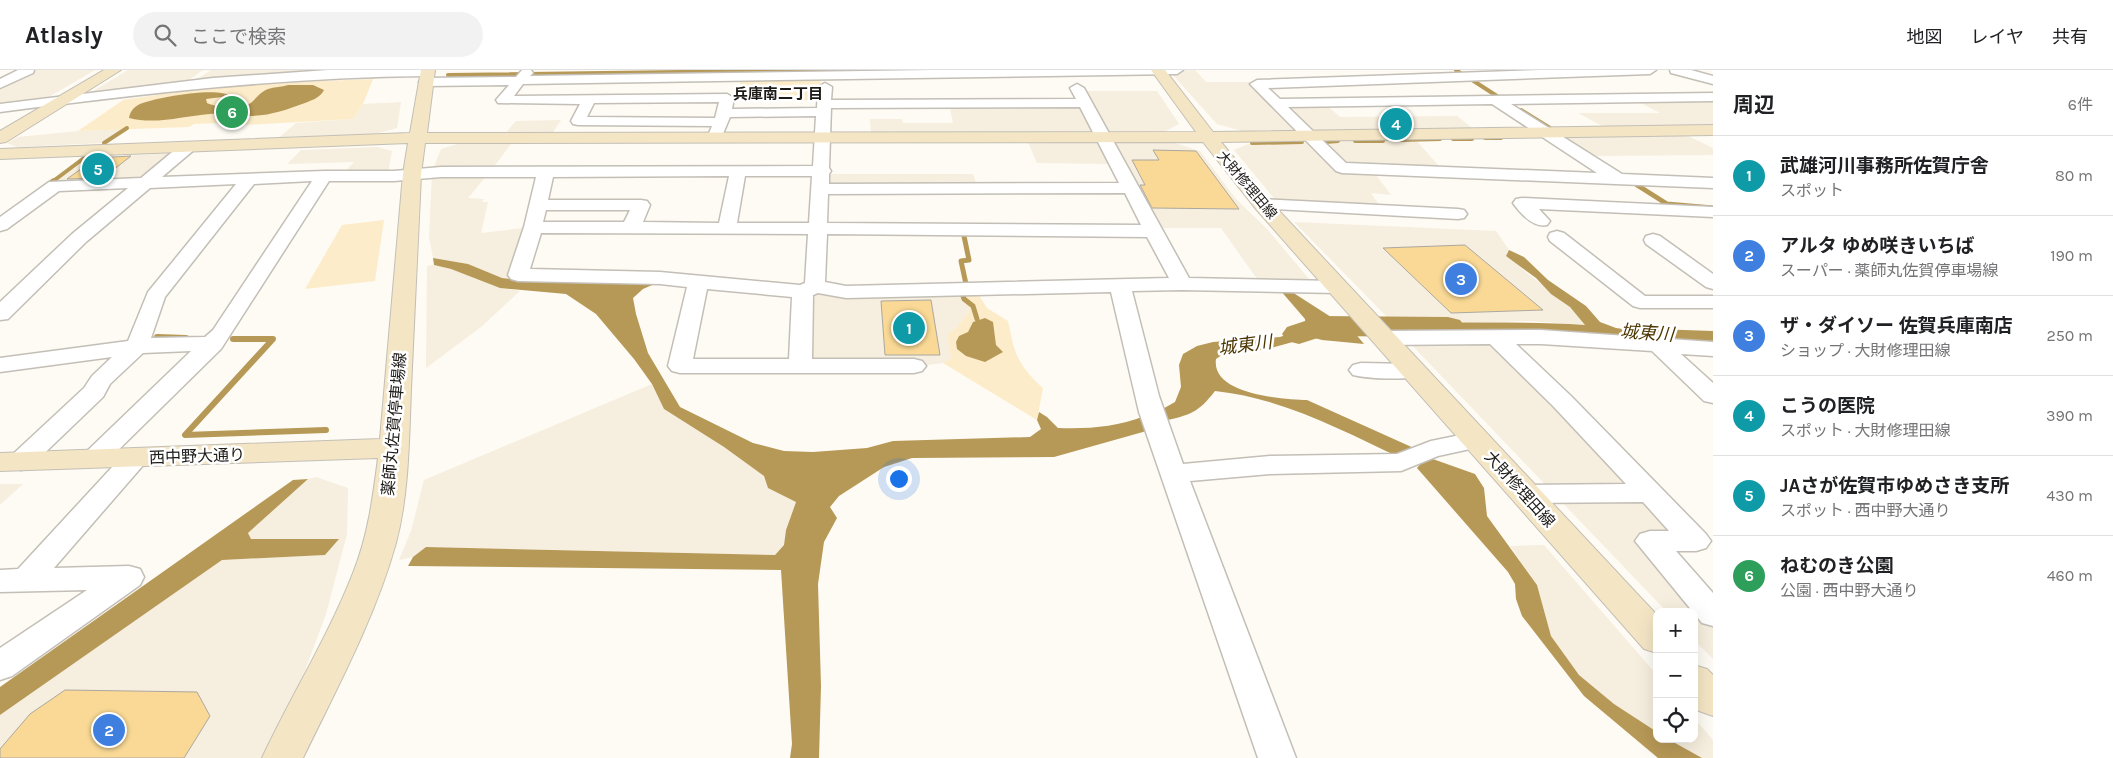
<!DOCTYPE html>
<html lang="ja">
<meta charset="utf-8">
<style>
body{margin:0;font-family:Karla,"Noto Sans JP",sans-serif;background:#f2f2f2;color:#202124}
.controls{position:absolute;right:15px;bottom:15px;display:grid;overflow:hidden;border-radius:10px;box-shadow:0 5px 20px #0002}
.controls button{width:45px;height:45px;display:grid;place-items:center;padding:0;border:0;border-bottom:1px solid #e0e0e0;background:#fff;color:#202124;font:25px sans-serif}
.you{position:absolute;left:898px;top:408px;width:18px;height:18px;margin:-12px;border:4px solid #fff;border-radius:50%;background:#1a73e8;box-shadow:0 0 0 8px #1a73e833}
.badge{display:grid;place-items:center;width:32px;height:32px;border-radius:50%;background:#2563eb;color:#fff;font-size:16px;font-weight:700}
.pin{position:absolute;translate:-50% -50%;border:2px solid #fff;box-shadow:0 1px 5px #0006}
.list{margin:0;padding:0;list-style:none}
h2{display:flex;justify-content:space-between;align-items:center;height:65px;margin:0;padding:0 20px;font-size:21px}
h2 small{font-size:16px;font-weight:400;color:#757577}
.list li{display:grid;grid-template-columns:32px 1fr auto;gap:15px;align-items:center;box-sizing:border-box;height:80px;padding:0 20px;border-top:1px solid #e0e0e0}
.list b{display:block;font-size:19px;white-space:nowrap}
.list p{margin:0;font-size:16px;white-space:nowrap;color:#757577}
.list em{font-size:16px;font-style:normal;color:#757577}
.icon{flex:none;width:28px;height:28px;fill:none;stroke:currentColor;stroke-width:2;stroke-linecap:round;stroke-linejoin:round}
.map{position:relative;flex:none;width:1713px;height:688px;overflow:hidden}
header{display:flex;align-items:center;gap:30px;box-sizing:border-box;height:70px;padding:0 25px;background:#fff;border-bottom:1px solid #e0e0e0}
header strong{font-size:24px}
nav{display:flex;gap:28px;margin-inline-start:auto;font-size:18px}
.search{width:350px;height:45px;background:#f2f2f2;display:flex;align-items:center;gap:12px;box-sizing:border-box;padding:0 18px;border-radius:28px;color:#757577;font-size:19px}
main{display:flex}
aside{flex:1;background:#fff}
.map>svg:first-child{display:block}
</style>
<header>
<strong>Atlasly</strong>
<div class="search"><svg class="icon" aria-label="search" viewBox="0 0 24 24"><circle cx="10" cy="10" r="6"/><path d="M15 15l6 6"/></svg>ここで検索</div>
<nav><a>地図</a><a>レイヤ</a><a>共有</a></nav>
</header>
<main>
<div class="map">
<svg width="1713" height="688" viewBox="0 0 1713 688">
<rect width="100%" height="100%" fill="#fefbf4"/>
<g fill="#f6eede">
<polygon points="35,0 95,0 40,32 0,37 0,18"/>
<polygon points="128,0 203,0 183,14 85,26"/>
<polygon points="211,0 301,0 293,4 194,11"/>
<polygon points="1195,0 1206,12 1252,12 1300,61 1242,61 1217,54 1171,3 1173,1"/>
<polygon points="1084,21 1157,21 1179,54 1164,62 1111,62 1104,59"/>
<polygon points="1713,29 1713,56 1604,57 1578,43 1660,43 1635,30"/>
<polygon points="401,32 397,58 375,64 280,67 296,53 353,49 363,34"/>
<polygon points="1324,33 1340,47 1457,46 1473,59 1311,61 1282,34"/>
<polygon points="949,34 1082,35 1093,62 871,64 870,49 902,49 903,53 953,53"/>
<polygon points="561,50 552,64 504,65 516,51"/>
<polygon points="125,59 104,73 17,77 7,73 18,67 78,61"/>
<polygon points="1686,65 1713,78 1713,85 1593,86 1562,66"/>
<polygon points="1415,69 1443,101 1345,97 1319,71"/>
<polygon points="1028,72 1094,72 1102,74 1112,94 1037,93"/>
<polygon points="1116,72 1171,72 1200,81 1236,129 1267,159 1314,215 1260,213 1221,158 1158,158 1113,74"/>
<polygon points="461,73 512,73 492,99 433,99 441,79"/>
<polygon points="1310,73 1338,100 1373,101 1391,125 1371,123 1381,138 1278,133 1234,80 1248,74"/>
<polygon points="377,77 392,81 388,103 344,103 354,92 287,94 301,80"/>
<polygon points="175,83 143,109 50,114 84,88"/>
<polygon points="432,104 488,104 468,128 484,129 482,132 488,132 481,163 524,158 512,209 502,208 468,194 433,188 429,167"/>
<polygon points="827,104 973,104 977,116 827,117"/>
<polygon points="1294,152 1496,161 1509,180 1507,183 1521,198 1570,237 1586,255 1529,251 1460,253 1390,250"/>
<polygon points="434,195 451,199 500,218 520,221 481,257 426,298 427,196"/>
<polygon points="822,222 829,225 962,223 970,241 956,258 947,264 951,288 943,293 920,296 807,290 811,224"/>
<polygon points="1408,271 1496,271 1684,465 1641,466 1713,552 1713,589 1694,570 1694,542 1667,542"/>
<polygon points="652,314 664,339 724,377 764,406 768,418 796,431 786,460 784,475 775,485 427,477 413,487 399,490 411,461 424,410"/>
<polygon points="316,407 348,418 347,464 326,544 300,614 264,688 0,688 0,645 222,490 325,485 338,469 250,469 248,463 308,409"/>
<polygon points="0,414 23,414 0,435"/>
<polygon points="1544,475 1657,605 1657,662 1614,634 1579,605 1551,566 1537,515 1510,476"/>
<polygon points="1694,648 1713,670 1713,688 1702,688 1668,669 1694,669"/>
</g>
<g fill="#fcecca">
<polygon points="741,8 821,8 819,30 745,31 738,26"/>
<polygon points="373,9 363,34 353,49 243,55 244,52 194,54 189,57 78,61 123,30 177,22 272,13"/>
<polygon points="384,150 375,211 305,219 342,155"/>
<path d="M975 219 987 238 1008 251C1015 285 1017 294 1043 318L1037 350 943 293 951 288 947 264 956 258 970 241 962 223Z"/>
</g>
<g fill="#b79957">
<path d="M288 15H313L324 20C320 28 312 30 305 33 286 40 269 46 249 46 236 46 223 43 210 44 183 46 156 55 129 48 130 42 133 38 138 35 151 28 219 16 230 26L206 29 207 33C218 38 244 41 253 31 258 26 261 22 268 19 274 17 282 17 288 15Z"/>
<path d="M1509 180 1524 187 1548 210 1586 236 1600 252 1616 258 1643 262 1655 259 1713 261V272L1660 270 1566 261 1413 262 1398 260 1390 250C1455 255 1520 250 1585 255L1570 237 1551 224 1536 208 1506 186Z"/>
<path d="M433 188 468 194 502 208 525 211 634 214 659 212 643 219 633 228 636 244 648 283 680 337 753 373 784 381 813 382 867 378 893 371 1030 367 1041 359 1037 350 1039 342 1047 347 1058 358C1090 359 1115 357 1145 346L1150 360 1054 387 912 388 884 397 839 426 830 437 837 448 824 472 818 514 821 616 819 688H790L792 674 781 500 408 496 413 487 426 477 775 485 784 475 786 460 796 432 768 418 764 406 724 377 664 339 652 314 634 289 596 244 566 224 500 218 451 199 434 195Z"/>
<path d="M1280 220 1292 222 1331 247 1344 250 1364 274 1322 270 1311 267 1267 279 1222 285 1216 289C1211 325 1283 329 1307 330L1416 379 1401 388C1341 360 1282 328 1215 321 1198 343 1190 345 1163 351L1159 341 1175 332 1181 317 1179 295 1183 284 1197 276 1213 272 1280 267 1306 258 1305 249Z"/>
<polygon points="985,248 993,252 996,275 1003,282 985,292 966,286 957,279 956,272 959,266 968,262 973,252"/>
<polygon points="1430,388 1475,404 1484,418 1487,446 1537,515 1551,566 1579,605 1614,634 1657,662 1657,669 1668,669 1702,688 1658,688 1584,626 1522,546 1516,529 1515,514 1508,502 1417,398 1422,392"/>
<polygon points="308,409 248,463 251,469 339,469 325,485 222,490 0,645 0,617 293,410"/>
</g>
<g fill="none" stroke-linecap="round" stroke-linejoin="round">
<g stroke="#b79957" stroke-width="4">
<polyline points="1456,0 1462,4"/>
<polyline points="448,5 835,0"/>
<polyline points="1469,8 1500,28"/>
<polyline points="1521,40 1550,58"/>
<polyline points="1485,68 1501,68"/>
<polyline points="1453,69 1472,69"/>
<polyline points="1399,70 1440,69"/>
<polyline points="1355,71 1383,71"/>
<polyline points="1325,72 1338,71"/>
<polyline points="104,73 127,58"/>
<polyline points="1252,73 1302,72"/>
<polyline points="52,112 84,88"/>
</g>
<g stroke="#b79957" stroke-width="5">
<polyline points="1637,115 1667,134 1713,138"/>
<polyline points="46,116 53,111"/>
<polyline points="964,166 969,190 961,191 966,214"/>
<polyline points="962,223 964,229 973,236 977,249"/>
</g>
<g stroke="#b79957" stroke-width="6">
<polyline points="157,267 186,268"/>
<polyline points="233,269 273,269 185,365 326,360"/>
</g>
<polygon fill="#b79957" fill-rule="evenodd" points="1320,246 1448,247 1460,250 1465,257 1460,264 1448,267 1324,266 1299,274 1287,271 1282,264 1287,257"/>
</g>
<g fill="#f9d995" stroke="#aca8a0">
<polygon points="1153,80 1196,81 1239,139 1152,138 1140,115 1145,115 1132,90 1159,90"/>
<polygon points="131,86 103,108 67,109 96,88"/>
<polygon points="1465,175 1543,240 1451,243 1383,178"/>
<polygon points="931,230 940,285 885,285 881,231"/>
<polygon points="65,620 197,622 210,646 184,688 0,688 0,679 30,644"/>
</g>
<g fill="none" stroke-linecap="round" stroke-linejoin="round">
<g stroke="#c3bfb6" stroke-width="3">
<g id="street">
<polygon points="18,0 34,0 33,3 0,18 0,9"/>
<path d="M328 0H432L434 2 427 6C283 7 142 24 0 42V34L213 8Z"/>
<path d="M522 0H531L533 3 530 6 931 0H1183L1177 4 523 14 514 26 727 24 734 28 732 39 817 38 818 17 825 13 832 17 831 30 1076 29 1070 18 1077 14 1084 18 1189 208 1338 211 1345 213 1348 217 1345 221 1338 223 1182 220 1132 221 1159 326 1183 394 1270 386 1397 384 1431 371 1475 362 1484 364 1488 370 1484 376 1438 386 1401 401 1270 404 1190 411 1296 688H1258L1139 342 1111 222 846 228 818 223 813 225 812 289H914L922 291 926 296 922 301 914 303H680L672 301 668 296 687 217 660 214 518 211 511 209 508 205 524 157 536 107H441L394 111H329L221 279 104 394 95 396 86 394 82 388 86 382 191 281 143 283 110 314 103 327 30 397 21 400 12 397 8 391 12 385 84 318 92 306 112 287 0 302V288L128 271 148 222 236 114 150 118 86 172 8 249 0 250V232L72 164 128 118 59 121 7 159 0 161V147L49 112 141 108 183 73H195L197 76 195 79 162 107 324 101H394L441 97 813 96 816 46 730 47 720 71H710L707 68 712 56 578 55 573 54 571 51 580 34 498 33 496 30 509 15 426 16 419 12 426 8 516 7ZM719 32 715 48 587 47 594 33ZM1080 37 1119 113 829 114V104L831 101 829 98 831 38ZM729 106 719 153 643 152 650 135 647 131 641 130H548L553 107ZM745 106H812L809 153H737ZM312 111 213 260 205 267 151 268 165 227 254 114ZM1125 123 1141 155 827 153 828 124ZM546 140H630L624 152H543ZM541 163 808 164 805 213 800 215 660 202 530 199ZM827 164 1147 167 1169 208 846 216 825 212ZM707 219 792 227 789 289H693Z"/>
<path d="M1540 0H1656L1650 4 1268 18 1280 29 1713 23V31L1511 34 1622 104 1713 108V118L1342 103 1336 101 1250 14 1257 10ZM1492 34 1597 103 1346 93 1288 37Z"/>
<polygon points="1670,0 1691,0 1713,6 1713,14 1671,3"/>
<path d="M1522 128 1713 137V147L1539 139 1550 151 1547 155C1533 158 1521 144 1513 133L1516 129Z"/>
<polygon points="1262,129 1458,139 1464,140 1467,144 1464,148 1458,149 1256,138 1253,134 1256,130"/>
<polygon points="1557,161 1564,163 1645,226 1713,226 1713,238 1640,238 1633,236 1550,171 1548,167 1550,163"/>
<polygon points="1653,164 1660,166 1713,204 1713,219 1706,217 1646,174 1644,170 1646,166"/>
<polygon points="1541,260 1713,272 1713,286 1681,284 1713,313 1713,333 1704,331 1652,281 1541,274 1516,274 1571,326 1706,464 1711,471 1706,478 1696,481 1676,481 1713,523 1713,556 1702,553 1635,471 1640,464 1650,461 1669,461 1643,432 1525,433 1515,431 1511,424 1515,417 1525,415 1626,414 1553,336 1490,274 1384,275 1376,273 1373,268 1376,263 1384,261"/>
<path d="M1361 293 1412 294 1420 296 1424 301 1420 306C1403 310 1370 309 1353 305L1349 300 1353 295Z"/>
<polygon points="136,379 145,381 149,387 145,393 54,498 129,496 140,499 144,507 140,515 12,606 0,610 0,578 87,520 0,522 0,500 18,499 127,381"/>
</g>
</g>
<g stroke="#c3bfb6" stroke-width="2">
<g id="secondary">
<polygon points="104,0 121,0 6,72 0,73 0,61"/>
<path d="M421 0H435L427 63 1196 62 1151 0H1165L1213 62 1713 55V65L1221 72 1269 130 1657 545V583L1644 579 1255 138 1203 72 425 73 421 104C418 176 414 248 411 319 409 370 409 424 396 473 375 548 337 618 303 688H262C291 626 328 567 353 503 368 466 373 427 378 388L0 401V383L380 369 403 104 408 73 0 89V79L410 63Z"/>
<polygon points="1694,595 1707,599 1713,605 1713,646 1699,641 1694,636"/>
</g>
</g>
<use href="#street" fill="#fff" fill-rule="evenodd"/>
<use href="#secondary" fill="#f4e6c5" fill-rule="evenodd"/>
</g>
<g text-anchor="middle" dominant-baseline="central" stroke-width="5" stroke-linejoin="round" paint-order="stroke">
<g font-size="14" fill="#1c1a17" stroke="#fff">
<text transform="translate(1247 115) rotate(50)">大財修理田線</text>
</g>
<g font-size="15" font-weight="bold" fill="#1c1a17" stroke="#fff">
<text x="778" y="24">兵庫南二丁目</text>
</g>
<g font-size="16" fill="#1c1a17" stroke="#fff">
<text transform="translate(394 354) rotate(-85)">薬師丸佐賀停車場線</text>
<text transform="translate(197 386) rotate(-2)">西中野大通り</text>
<text transform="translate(1520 419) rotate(48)">大財修理田線</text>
</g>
<g font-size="18" font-style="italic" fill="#4b3600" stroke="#fff">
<text transform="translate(1647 263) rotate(4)">城東川</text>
<text transform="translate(1245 275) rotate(-7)">城東川</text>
</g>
</g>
</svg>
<div class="controls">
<button>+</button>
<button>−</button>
<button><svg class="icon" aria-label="locate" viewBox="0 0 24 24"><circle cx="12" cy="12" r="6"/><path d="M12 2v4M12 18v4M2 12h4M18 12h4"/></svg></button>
</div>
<div class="you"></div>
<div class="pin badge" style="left:909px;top:258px;background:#0f9aa8">1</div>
<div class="pin badge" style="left:109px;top:660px;background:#3f7fe0">2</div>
<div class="pin badge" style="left:1461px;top:209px;background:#3f7fe0">3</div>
<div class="pin badge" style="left:1396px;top:54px;background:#0f9aa8">4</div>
<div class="pin badge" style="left:98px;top:99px;background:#0f9aa8">5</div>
<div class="pin badge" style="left:232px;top:42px;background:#2e9e5b">6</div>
</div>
<aside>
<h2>周辺<small>6件</small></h2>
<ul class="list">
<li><span class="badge" style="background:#0f9aa8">1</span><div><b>武雄河川事務所佐賀庁舎</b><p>スポット</p></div><em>80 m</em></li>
<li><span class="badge" style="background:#3f7fe0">2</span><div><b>アルタ ゆめ咲きいちば</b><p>スーパー · 薬師丸佐賀停車場線</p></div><em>190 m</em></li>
<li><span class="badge" style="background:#3f7fe0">3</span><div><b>ザ・ダイソー 佐賀兵庫南店</b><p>ショップ · 大財修理田線</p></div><em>250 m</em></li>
<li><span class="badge" style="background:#0f9aa8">4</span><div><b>こうの医院</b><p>スポット · 大財修理田線</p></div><em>390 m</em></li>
<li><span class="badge" style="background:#0f9aa8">5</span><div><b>JAさが佐賀市ゆめさき支所</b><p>スポット · 西中野大通り</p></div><em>430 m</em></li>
<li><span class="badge" style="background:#2e9e5b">6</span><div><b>ねむのき公園</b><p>公園 · 西中野大通り</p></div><em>460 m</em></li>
</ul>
</aside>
</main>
